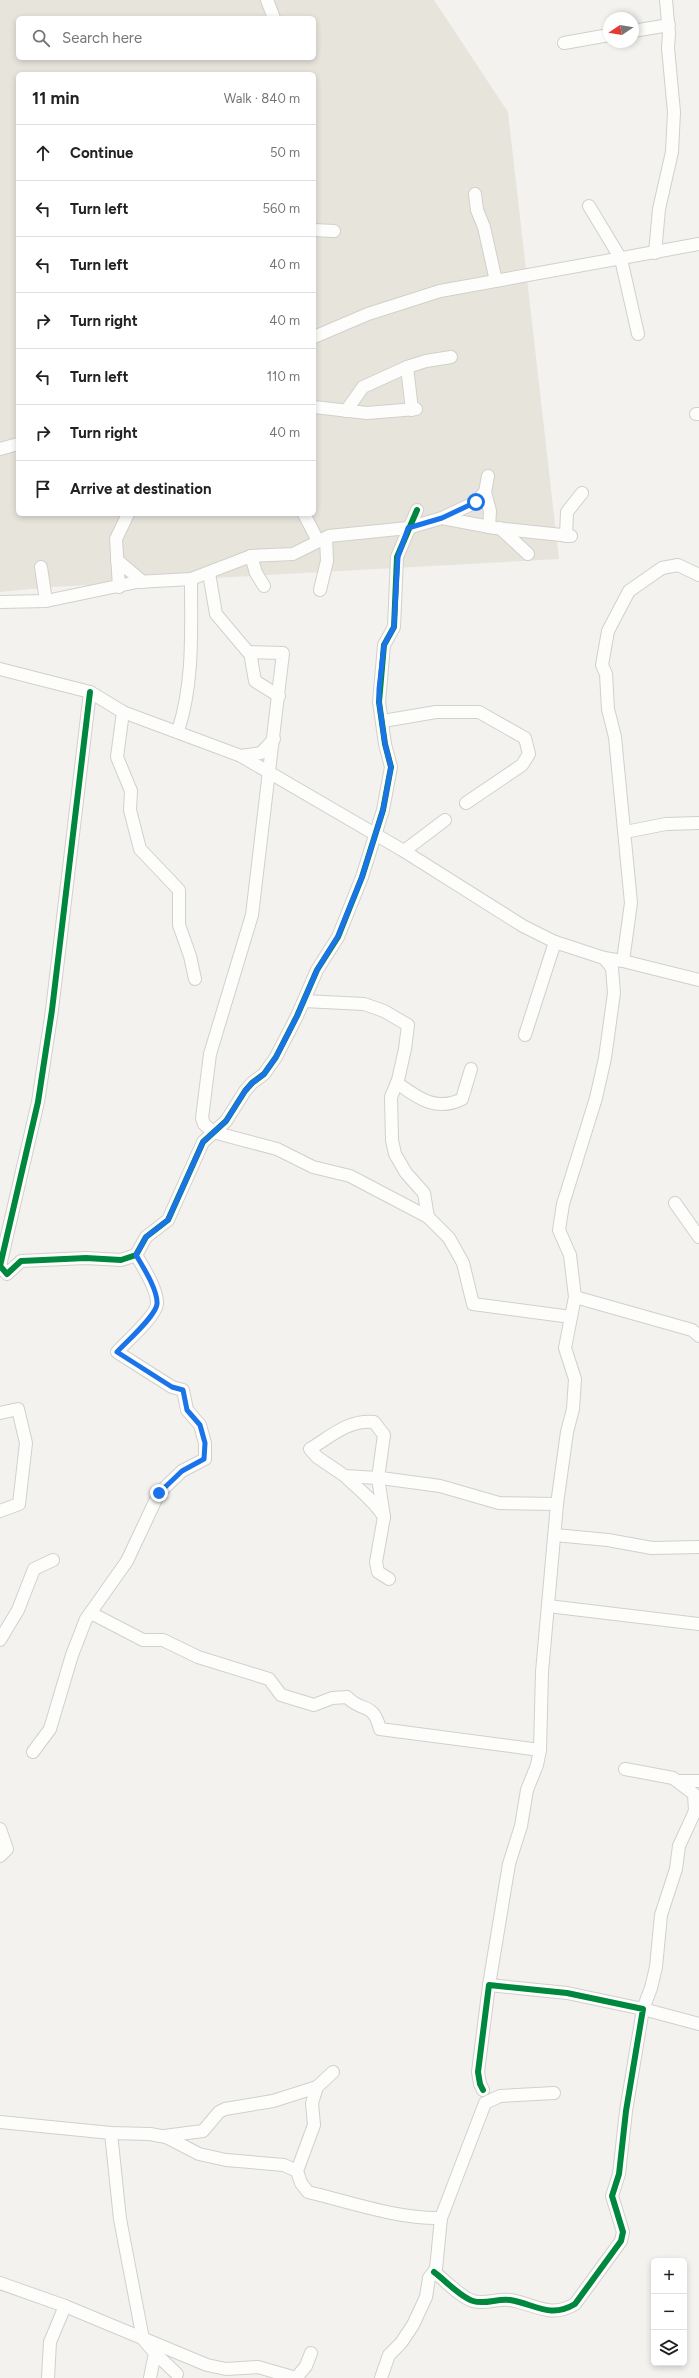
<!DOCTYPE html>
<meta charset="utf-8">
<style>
body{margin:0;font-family:Figtree,sans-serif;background:#f6f6f6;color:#222}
.controls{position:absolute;right:12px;bottom:12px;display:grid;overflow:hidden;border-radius:6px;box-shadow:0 2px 6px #0003}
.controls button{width:36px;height:36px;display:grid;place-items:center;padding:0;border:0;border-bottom:1px solid #e0e0e0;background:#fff;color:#222;font:20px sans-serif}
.compass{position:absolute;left:603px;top:12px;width:36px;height:36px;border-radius:50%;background:#fff;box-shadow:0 2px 6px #0003;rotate:258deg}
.stop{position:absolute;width:12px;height:12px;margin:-9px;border:3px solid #1a73e8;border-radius:50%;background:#fff}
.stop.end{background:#1a73e8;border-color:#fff;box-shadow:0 1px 4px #0008}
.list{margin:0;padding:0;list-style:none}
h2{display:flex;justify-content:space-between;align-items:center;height:52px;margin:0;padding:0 16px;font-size:17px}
h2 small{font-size:13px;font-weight:400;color:#767676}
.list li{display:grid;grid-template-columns:26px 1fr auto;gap:12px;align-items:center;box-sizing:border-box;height:56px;padding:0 16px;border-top:1px solid #e0e0e0}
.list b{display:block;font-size:15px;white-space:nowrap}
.list em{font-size:13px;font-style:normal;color:#767676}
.icon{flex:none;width:22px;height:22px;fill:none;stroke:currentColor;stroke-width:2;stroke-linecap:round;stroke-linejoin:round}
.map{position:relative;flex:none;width:699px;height:2378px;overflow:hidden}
.search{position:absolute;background:#fff;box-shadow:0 2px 6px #0003;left:16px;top:16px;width:300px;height:44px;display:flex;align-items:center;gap:10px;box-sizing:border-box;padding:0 14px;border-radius:6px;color:#767676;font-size:15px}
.panel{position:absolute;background:#fff;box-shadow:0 2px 6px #0003;left:16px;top:72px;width:300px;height:444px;border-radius:6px}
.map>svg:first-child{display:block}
</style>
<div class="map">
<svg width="699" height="2378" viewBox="0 0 699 2378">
<rect width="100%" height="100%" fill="#f4f2ee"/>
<path fill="#e7e4dc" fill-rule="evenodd" d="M0 0H434L508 112 559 559 52 587 0 592ZM18 18H314V58H18ZM18 74H314V514H18Z"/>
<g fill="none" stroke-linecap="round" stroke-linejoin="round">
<g stroke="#d2d0cb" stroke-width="14">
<g id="minor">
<polyline points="267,0 274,18"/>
<polyline points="633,31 669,25"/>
<polyline points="564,43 609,35"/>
<polyline points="475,194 477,210 484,227 496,281"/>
<polyline points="589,206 621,259 638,334"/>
<polyline points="314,230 334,231"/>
<polyline points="655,253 659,209 672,152 674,112 668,48 669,34 666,0"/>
<polyline points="314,337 368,314 440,291 699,244"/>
<polyline points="407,367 412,410"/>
<polyline points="314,407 367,413 416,409"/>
<polyline points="346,411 363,387 407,367 426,361 451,357"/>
<polyline points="696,414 699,414"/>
<polyline points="0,449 18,444"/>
<polyline points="485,492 490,511 489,527"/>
<polyline points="304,514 318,541"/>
<polyline points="442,518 476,502 485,492 488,476"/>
<polyline points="500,528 528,554"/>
<polyline points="566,536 567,512 582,493"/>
<polyline points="251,556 256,573 264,586"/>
<polyline points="117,560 143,582"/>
<polyline points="41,567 46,601"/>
<polyline points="209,573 216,614 248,652 283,653 252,915 210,1054 202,1118 204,1124 213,1132 277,1149 313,1167 350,1176 428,1217 449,1238 463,1263 473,1304 571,1317 575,1297 692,1330 699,1336"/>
<polyline points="119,587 116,539 128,514"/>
<polyline points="320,590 327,561 326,538"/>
<polyline points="0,602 46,601 137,582 191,579 251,556 293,554 329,536 408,528 442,518 495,528 571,536"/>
<polyline points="250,652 255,681 279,696"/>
<polyline points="0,669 90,692 123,712 241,756 404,851 523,926 555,942 604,958 623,961 699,980"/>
<polyline points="90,692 52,1010 38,1102 0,1266 7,1274 21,1261 86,1258 121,1260 136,1255 146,1237 168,1220 203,1142 226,1121 245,1091 252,1083 264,1074 276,1057 297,1016 317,970 338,937 362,877 383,810 391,767 385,744 379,702 384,645 394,627 397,557 417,510"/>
<polyline points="123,712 117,757 131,791 130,810 140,849 179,890 179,925 190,956 195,979"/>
<polyline points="383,721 436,712 479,712 525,738 529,754 522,765 466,803"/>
<path d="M178 731C194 682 191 630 191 579"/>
<polyline points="241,756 261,753 274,739"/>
<polyline points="625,832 666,824 699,823"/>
<polyline points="404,851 445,820"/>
<polyline points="623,961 631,903 615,737 608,709 606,674 602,665 608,631 629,591 662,568 678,565 699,575"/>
<polyline points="304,1001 364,1004 384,1011 408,1025 405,1049 398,1080 391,1097 392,1140 395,1154 406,1173 424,1193 428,1217"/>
<polyline points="525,1035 555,942"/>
<path d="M397 1083C418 1098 436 1112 462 1099L471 1069"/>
<polyline points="675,1203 699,1237"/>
<polyline points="575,1297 570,1255 559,1230 563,1204 596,1098 605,1058 614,993 612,968 604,958"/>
<polyline points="0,1413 18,1409 26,1443 19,1504 0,1511"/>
<path d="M345 1476C359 1490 374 1500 384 1517L376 1562 378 1572 389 1579"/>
<path d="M384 1517 378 1478 384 1435 374 1422C349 1419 330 1437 310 1449L317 1457 345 1476 378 1478H381L440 1486 499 1503 557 1504"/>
<polyline points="555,1535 608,1540 652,1548 699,1547"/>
<polyline points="548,1606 699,1624"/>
<path d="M91 1613 143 1640H163L198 1657 269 1679 281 1695 314 1705 332 1698 347 1697C362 1713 373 1701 380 1729L540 1750"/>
<polyline points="0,1640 18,1610 34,1569 53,1560"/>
<path d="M33 1752 50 1729 72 1655 86 1619 127 1561 159 1493 182 1471 205 1459V1443L200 1425 187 1410 183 1390 172 1387 117 1352C126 1342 156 1316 157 1304 158 1290 143 1267 136 1255"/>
<polyline points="625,1769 673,1778 694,1794 695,1811 679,1846 676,1869 661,1915 656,1967 651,1988 643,2009 699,2024"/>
<polyline points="678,1781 699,1781"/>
<polyline points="0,1829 7,1849 0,1856"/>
<polyline points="489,1985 509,1864 521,1826 527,1790 537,1765 540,1750 542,1672 557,1504 567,1432 573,1409 575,1379 565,1348 571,1317"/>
<polyline points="317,2087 333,2072"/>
<path d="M0 2122 111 2133 150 2134 166 2137 199 2154 226 2160 284 2165 297 2171 301 2183 308 2192C350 2202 398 2219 441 2218"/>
<polyline points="111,2133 120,2219 143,2339 155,2353 150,2378"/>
<polyline points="164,2136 203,2131 219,2112 225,2109 273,2101 317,2087 312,2103 314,2125 297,2171"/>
<path d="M434 2272C445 2280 460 2297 473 2301 485 2305 498 2298 510 2300 535 2304 550 2319 575 2304L621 2241 623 2232 612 2196 619 2174 626 2111 643 2009 567 1993 489 1985 478 2072 480 2084 483 2090"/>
<polyline points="0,2283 65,2306 207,2365 226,2369 258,2367 296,2378"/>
<polyline points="155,2353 177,2374"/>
<polyline points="48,2378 50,2342 65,2306"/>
<polyline points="296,2378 306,2366 311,2353"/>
<polyline points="381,2378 389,2355 401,2343 413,2325 426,2297 429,2278 436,2269 441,2218 485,2103 500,2096 554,2093"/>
</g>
</g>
<use href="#minor" stroke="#fdfdfc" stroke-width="12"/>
<g stroke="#fff" stroke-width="8">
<g id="cycleway">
<polyline points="90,692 52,1010 38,1102 0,1266 7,1274 21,1261 86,1258 121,1260 136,1255 146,1237 168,1220 203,1142 226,1121 245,1091 252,1083 264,1074 276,1057 297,1016 317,970 338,937 362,877 383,810 391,767 385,744 379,702 384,645 394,627 397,557 417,510"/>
<path d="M434 2272C445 2280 460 2297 473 2301 485 2305 498 2298 510 2300 535 2304 550 2319 575 2304L621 2241 623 2232 612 2196 619 2174 626 2111 643 2009 567 1993 489 1985 478 2072 480 2084 483 2090"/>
</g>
</g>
<use href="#cycleway" stroke="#00873e" stroke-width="6"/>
</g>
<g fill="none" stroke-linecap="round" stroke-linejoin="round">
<path stroke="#1a73e8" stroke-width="5" d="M159 1493 182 1471 204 1459 205 1443 200 1425 187 1410 183 1390 172 1387 117 1352C126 1342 156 1316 157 1304 158 1290 143 1267 136 1255L146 1237 168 1220 203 1142 226 1121 245 1091 252 1083 264 1074 276 1057 297 1016 317 970 338 936 362 877 383 810 391 767 385 744 379 702V689L384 645 394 627 398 557 408 528 442 518 476 502"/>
</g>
</svg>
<div class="controls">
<button>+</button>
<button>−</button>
<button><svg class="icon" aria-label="layers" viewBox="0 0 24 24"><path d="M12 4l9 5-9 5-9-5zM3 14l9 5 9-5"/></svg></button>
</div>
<svg class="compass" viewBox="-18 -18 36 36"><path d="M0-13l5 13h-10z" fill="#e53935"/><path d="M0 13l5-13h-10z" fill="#767676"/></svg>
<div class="stop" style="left:476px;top:502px"></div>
<div class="stop end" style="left:159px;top:1493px"></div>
<div class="search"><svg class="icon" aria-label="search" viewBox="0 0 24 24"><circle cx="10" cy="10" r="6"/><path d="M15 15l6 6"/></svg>Search here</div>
<section class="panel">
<h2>11 min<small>Walk · 840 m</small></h2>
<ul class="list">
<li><svg class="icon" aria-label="ahead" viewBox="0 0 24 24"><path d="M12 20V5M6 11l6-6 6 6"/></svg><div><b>Continue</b></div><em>50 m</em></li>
<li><svg class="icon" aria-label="left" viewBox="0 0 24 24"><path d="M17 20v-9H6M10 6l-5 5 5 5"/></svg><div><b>Turn left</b></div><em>560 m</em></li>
<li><svg class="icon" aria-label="left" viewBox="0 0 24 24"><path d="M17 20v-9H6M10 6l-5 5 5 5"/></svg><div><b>Turn left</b></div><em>40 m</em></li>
<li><svg class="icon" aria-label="right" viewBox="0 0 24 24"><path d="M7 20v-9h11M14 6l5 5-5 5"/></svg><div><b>Turn right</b></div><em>40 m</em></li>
<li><svg class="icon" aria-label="left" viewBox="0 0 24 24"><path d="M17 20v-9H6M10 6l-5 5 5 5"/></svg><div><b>Turn left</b></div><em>110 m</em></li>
<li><svg class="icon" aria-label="right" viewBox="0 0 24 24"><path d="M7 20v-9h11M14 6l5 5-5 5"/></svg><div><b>Turn right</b></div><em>40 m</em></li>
<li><svg class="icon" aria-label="arrive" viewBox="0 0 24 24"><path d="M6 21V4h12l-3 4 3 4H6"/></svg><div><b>Arrive at destination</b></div></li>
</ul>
</section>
</div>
